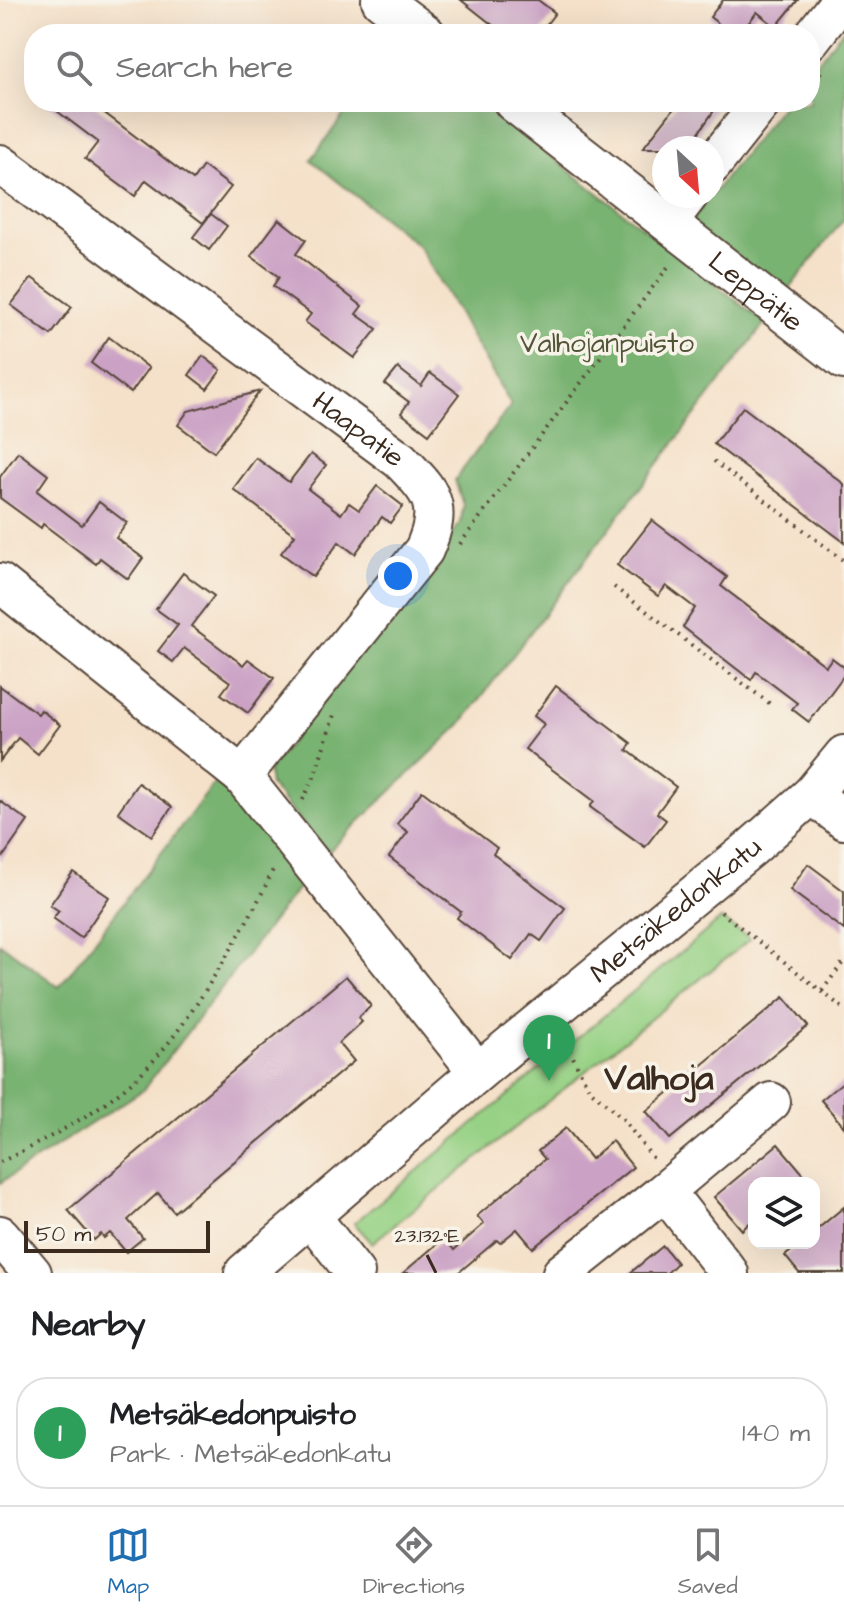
<!DOCTYPE html>
<meta charset="utf-8">
<style>
body{margin:0;font-family:"Architects Daughter",sans-serif;background:#f6f6f6;color:#202124}
.controls{position:absolute;right:24px;bottom:24px;display:grid;overflow:hidden;border-radius:16px;box-shadow:0 8px 32px #0002}
.controls button{width:72px;height:72px;display:grid;place-items:center;padding:0;border:0;border-bottom:2px solid #e0e0e0;background:#fff;color:#202124;font:40px sans-serif}
.compass{position:absolute;left:652px;top:136px;width:72px;height:72px;border-radius:50%;background:#fff;box-shadow:0 8px 32px #0002;rotate:154deg}
.scale{position:absolute;left:24px;bottom:20px;width:186px;box-sizing:border-box;padding-left:8px;border:4px solid #3b2a1e;border-top:0;font-size:22px;line-height:28px;white-space:nowrap;color:#3b2a1e;-webkit-text-stroke:6px #f7f3e8;paint-order:stroke}
.you{position:absolute;left:398px;top:576px;width:28px;height:28px;margin:-20px;border:6px solid #fff;border-radius:50%;background:#1a73e8;box-shadow:0 0 0 12px #1a73e833}
.badge{display:grid;place-items:center;width:52px;height:52px;border-radius:50%;background:#1f6fb2;color:#fff;font-size:26px;font-weight:700}
.pin{position:absolute;translate:-50% -66px;filter:drop-shadow(0 2px 4px #0008)}
.pin::after{content:'';position:absolute;top:42px;width:28px;height:24px;background:inherit;clip-path:polygon(0 0,100% 0,50% 100%)}
.list{margin:0;padding:0;list-style:none}
h2{display:flex;justify-content:space-between;align-items:center;height:104px;margin:0;padding:0 32px;font-size:34px}
h2 small{font-size:26px;font-weight:400;color:#757577}
.list li{display:grid;grid-template-columns:52px 1fr auto;gap:24px;align-items:center;box-sizing:border-box;height:112px;margin:0 16px 16px;padding:0 16px;border:2px solid #e0e0e0;border-radius:32px}
.list b{display:block;font-size:30px;white-space:nowrap}
.list p{margin:0;font-size:26px;white-space:nowrap;color:#757577}
.list em{font-size:26px;font-style:normal;color:#757577}
.icon{flex:none;width:44px;height:44px;fill:none;stroke:currentColor;stroke-width:2;stroke-linecap:round;stroke-linejoin:round}
.map{position:relative;flex:none;width:844px;height:1273px;overflow:hidden}
.search{position:absolute;background:#fff;box-shadow:0 8px 32px #0002;left:24px;right:24px;top:24px;height:88px;display:flex;align-items:center;gap:20px;box-sizing:border-box;padding:0 28px;border-radius:32px;color:#757577;font-size:30px}
.sheet{height:232px;background:#fff}
nav{display:flex;justify-content:space-around;align-items:center;box-sizing:border-box;height:112px;border-top:2px solid #e0e0e0;background:#fff;font-size:22px;color:#757577}
nav a{display:grid;justify-items:center;gap:4px}
nav .on{color:#1f6fb2}
.map>svg:first-child{display:block}
</style>
<div class="map">
<svg width="844" height="1273" viewBox="0 0 844 1273">
<rect width="100%" height="100%" fill="#f7f3e8"/>
<filter id="ink" filterUnits="userSpaceOnUse"><feTurbulence type="fractalNoise" baseFrequency=".0125" numOctaves="2"/><feDisplacementMap in="SourceGraphic" scale="16" xChannelSelector="R" yChannelSelector="G"/><feConvolveMatrix kernelMatrix="1 2 1 2 8 2 1 2 1" color-interpolation-filters="sRGB"/></filter>
<filter id="wash" filterUnits="userSpaceOnUse"><feTurbulence type="fractalNoise" baseFrequency=".006" numOctaves="4" result="noise"/><feDisplacementMap in="SourceGraphic" scale="32" xChannelSelector="R" yChannelSelector="G"/><feGaussianBlur stdDeviation="1.8" result="paint"/><feColorMatrix in="noise" values="0 0 0 0 0 0 0 0 0 0 0 0 0 0 0 0 0 1.4 0 .05"/><feComposite in="paint" operator="in"/></filter>
<g filter="url(#wash)">
<rect width="100%" height="100%" fill="#f5e1c9"/>
<polygon fill="#97d185" stroke="#697e52" stroke-width="2" points="721,919 750,939 372,1243 354,1223"/>
<g fill="#79b372" stroke="#5a6e48" stroke-width="2">
<polygon points="844,28 844,219 781,299 688,225 785,102 810,102 810,71"/>
<polygon points="353,102 481,102 765,323 461,724 327,853 270,785 268,771 461,522 463,505 455,480 511,405 419,246 311,160"/>
<polygon points="219,777 308,875 143,1090 0,1183 0,943 59,987"/>
</g>
<g id="blocks">
<g fill="#cba2c5">
<polygon points="461,0 538,0 555,13 539,34 504,34"/>
<polygon points="723,0 798,0 776,27 757,12 740,34 731,34 710,17"/>
<polygon points="45,102 90,102 193,180 203,166 231,187 203,223 146,180 135,196 85,159 98,142"/>
<polygon points="679,102 720,102 688,148 643,148"/>
<polygon points="211,214 227,226 209,250 193,237"/>
<polygon points="279,219 306,240 296,254 362,306 356,314 377,329 354,358 305,322 311,314 273,286 279,277 251,256"/>
<polygon points="32,278 72,307 51,335 11,305"/>
<polygon points="109,337 149,368 131,393 91,363"/>
<polygon points="203,356 221,370 207,389 189,375"/>
<polygon points="398,368 421,386 430,373 459,394 429,434 401,413 409,402 385,384"/>
<polygon points="260,391 214,452 178,425 188,411"/>
<polygon points="743,407 844,484 844,542 714,444"/>
<polygon points="18,452 48,475 37,491 82,525 99,502 127,523 116,538 143,558 128,579 100,558 96,564 43,524 41,528 0,498 0,477"/>
<polygon points="311,454 326,465 308,489 341,514 349,503 359,510 377,486 403,506 390,523 382,517 355,554 339,542 313,577 281,553 295,535 233,489 256,458 289,482"/>
<polygon points="652,520 727,577 721,586 826,666 832,658 844,667 844,675 809,722 792,709 797,703 756,672 751,680 683,627 695,608 666,586 658,596 617,565"/>
<polygon points="183,573 214,596 191,626 243,665 248,659 274,678 248,713 221,694 230,682 184,648 173,662 158,651 178,625 156,609"/>
<polygon points="0,686 38,714 41,710 60,725 38,754 18,738 0,761"/>
<polygon points="556,686 631,743 627,750 676,787 657,813 666,820 645,847 590,807 594,801 525,749 544,724 534,716"/>
<polygon points="138,783 172,807 152,836 118,812"/>
<polygon points="422,791 497,848 493,854 565,908 541,941 531,934 512,960 457,918 461,912 389,857 408,832 397,824"/>
<polygon points="0,801 28,821 0,861"/>
<polygon points="808,864 844,891 844,930 790,890"/>
<polygon points="73,872 109,897 81,938 53,918 59,911 50,905"/>
<polygon points="346,976 371,1006 358,1018 362,1022 339,1043 354,1061 174,1212 158,1193 128,1220 143,1238 126,1252 110,1233 104,1238 101,1234 94,1240 68,1210"/>
<polygon points="784,997 808,1026 670,1139 646,1111"/>
<polygon points="844,1081 844,1127 821,1100"/>
<polygon points="566,1128 591,1159 612,1141 633,1167 533,1248 517,1229 500,1243 497,1240 458,1273 403,1273 444,1238 454,1250 484,1224 477,1216 545,1159 538,1151"/>
<polygon points="778,1144 811,1183 754,1183 754,1219 742,1230 714,1197"/>
<polygon points="844,1207 844,1273 799,1273 785,1256 801,1243 814,1243 814,1232"/>
<polygon points="663,1246 677,1263 667,1273 630,1273"/>
</g>
</g>
</g>
<g filter="url(#ink)">
<use href="#blocks" fill-opacity="0" stroke="#574538" stroke-width="2"/>
<g fill="none" stroke-linecap="round" stroke-linejoin="round">
<g stroke="#574538" stroke-width="42">
<g id="minor">
<polyline points="381,0 426,34"/>
<polyline points="810,40 841,0"/>
<path id="s1" d="M513 102 844 360"/>
<path id="s2" d="M0 164 400 460C431 492 444 505 424 550L242 776"/>
<polyline points="712,165 762,102"/>
<polyline points="668,222 688,196"/>
<polyline points="0,583 242,776 478,1072"/>
<polyline points="812,794 844,820"/>
<polyline points="665,1191 771,1102"/>
<polyline points="312,1218 355,1273"/>
<polyline points="0,1235 32,1273"/>
<path id="s3" d="M244 1273 478 1072 751 848 812 794 844 755"/>
<polyline points="562,1273 665,1191 729,1273"/>
</g>
</g>
<g stroke="#574538" stroke-width="4" stroke-dasharray="2 6" stroke-linecap="butt">
<polyline points="810,86 823,69"/>
<polyline points="714,461 844,561"/>
<polyline points="460,544 671,263"/>
<polyline points="614,587 773,706"/>
<polyline points="303,800 314,777 334,715"/>
<polyline points="721,912 844,1009"/>
<polyline points="822,991 844,961"/>
<polyline points="566,1043 589,1089 623,1119 655,1161"/>
<path d="M0 1162C42 1142 86 1119 122 1090 169 1053 200 999 231 949 246 922 262 896 274 867"/>
</g>
<use href="#minor" stroke="#fff" stroke-width="38"/>
</g>
</g>
<path fill="none" stroke="#3b2a1e" stroke-width="3" d="M427 1255 436 1273"/>
<g text-anchor="middle" dominant-baseline="central" stroke-width="7" stroke-linejoin="round" paint-order="stroke">
<g font-size="28" fill="#3b2a1e" stroke="#f7f3e8">
<text stroke="none"><textPath href="#s1" startOffset="308">Leppätie</textPath></text>
<text stroke="none"><textPath href="#s2" startOffset="446">Haapatie</textPath></text>
<text stroke="none"><textPath href="#s3" startOffset="564">Metsäkedonkatu</textPath></text>
</g>
<g font-size="28" fill="#525438" stroke="#f7f3e8">
<text x="607" y="343">Valhojanpuisto</text>
</g>
<g font-size="36" font-weight="bold" fill="#3b2a1e" stroke="#f7f3e8">
<text x="659" y="1078">Valhoja</text>
</g>
</g>
<g font-size="20" text-anchor="middle" fill="#3b2a1e" stroke="#f7f3e8" stroke-width="7" stroke-linejoin="round" paint-order="stroke">
<text x="427" y="1242">23.132°E</text>
</g>
</svg>
<div class="controls">
<button><svg class="icon" aria-label="layers" viewBox="0 0 24 24"><path d="M12 4l9 5-9 5-9-5zM3 14l9 5 9-5"/></svg></button>
</div>
<svg class="compass" viewBox="-18 -18 36 36"><path d="M0-13l5 13h-10z" fill="#e53935"/><path d="M0 13l5-13h-10z" fill="#757577"/></svg>
<div class="scale">50 m</div>
<div class="you"></div>
<div class="pin badge" style="left:549px;top:1081px;background:#2e9e5b">1</div>
<div class="search"><svg class="icon" aria-label="search" viewBox="0 0 24 24"><circle cx="10" cy="10" r="6"/><path d="M15 15l6 6"/></svg>Search here</div>
</div>
<section class="sheet">
<h2>Nearby<small></small></h2>
<ul class="list">
<li><span class="badge" style="background:#2e9e5b">1</span><div><b>Metsäkedonpuisto</b><p>Park · Metsäkedonkatu</p></div><em>140 m</em></li>
</ul>
</section>
<nav>
<a class="on"><svg class="icon" aria-label="map" viewBox="0 0 24 24"><path d="M3 6l6-2 6 2 6-2v14l-6 2-6-2-6 2zM9 4v14M15 6v14"/></svg>Map</a>
<a><svg class="icon" aria-label="directions" viewBox="0 0 24 24"><path d="M12 3l9 9-9 9-9-9zM9 14v-3h6M13 9l2 2-2 2"/></svg>Directions</a>
<a><svg class="icon" aria-label="saved" viewBox="0 0 24 24"><path d="M7 4h10v16l-5-4-5 4z"/></svg>Saved</a>
</nav>
